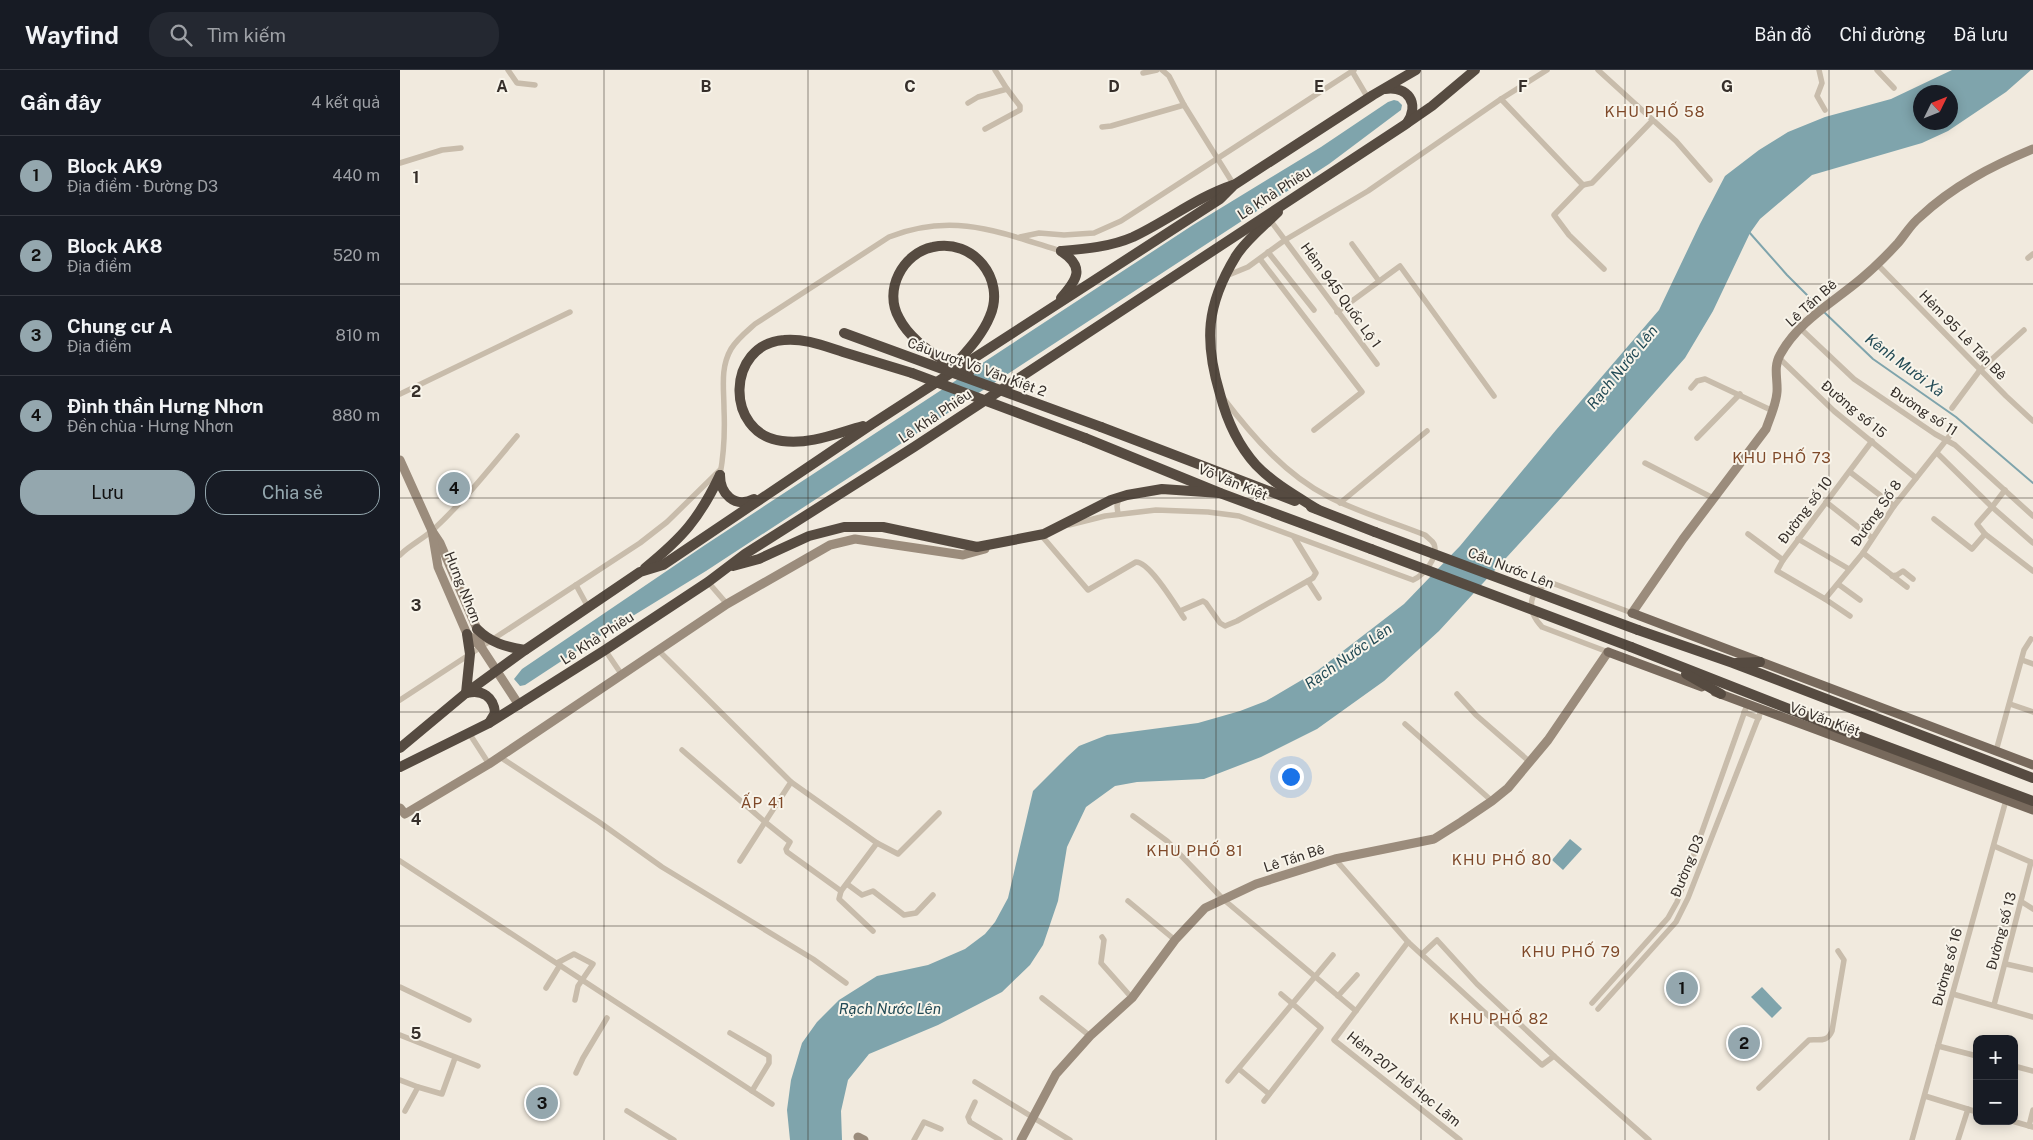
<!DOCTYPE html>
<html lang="vi">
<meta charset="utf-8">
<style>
body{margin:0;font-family:"Public Sans",sans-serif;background:#242831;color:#f1f3f6}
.controls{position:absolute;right:15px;bottom:15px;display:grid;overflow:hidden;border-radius:10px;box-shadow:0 2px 12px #0003}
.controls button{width:45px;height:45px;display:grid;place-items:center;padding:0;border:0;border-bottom:1px solid #363941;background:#171b24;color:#f1f3f6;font:25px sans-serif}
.compass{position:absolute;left:1513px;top:15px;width:45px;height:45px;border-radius:50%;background:#171b24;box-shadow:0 2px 12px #0003;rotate:47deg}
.you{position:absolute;left:890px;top:706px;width:18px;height:18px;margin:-12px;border:4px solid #fff;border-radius:50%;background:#1a73e8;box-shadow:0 0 0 8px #1a73e833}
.badge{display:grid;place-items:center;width:32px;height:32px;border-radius:50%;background:#94a7ae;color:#111;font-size:16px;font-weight:700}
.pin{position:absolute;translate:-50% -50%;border:2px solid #fff;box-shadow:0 1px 5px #0006}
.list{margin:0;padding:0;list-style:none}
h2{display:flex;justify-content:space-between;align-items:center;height:65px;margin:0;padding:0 20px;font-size:21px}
h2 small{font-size:16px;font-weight:400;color:#9ea1a6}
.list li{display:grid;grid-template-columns:32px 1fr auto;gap:15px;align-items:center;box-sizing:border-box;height:80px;padding:0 20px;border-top:1px solid #363941}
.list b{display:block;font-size:19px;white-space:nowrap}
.list p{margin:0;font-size:16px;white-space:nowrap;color:#9ea1a6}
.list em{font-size:16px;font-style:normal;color:#9ea1a6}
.actions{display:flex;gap:10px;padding:15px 20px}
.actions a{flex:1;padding:11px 0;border:1px solid #94a7ae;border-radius:20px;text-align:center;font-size:18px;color:#94a7ae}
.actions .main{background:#94a7ae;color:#111}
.icon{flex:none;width:28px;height:28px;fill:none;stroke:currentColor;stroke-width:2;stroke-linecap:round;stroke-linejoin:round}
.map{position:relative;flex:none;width:1633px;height:1070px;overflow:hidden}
header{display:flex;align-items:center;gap:30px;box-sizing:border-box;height:70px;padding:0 25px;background:#171b24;border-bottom:1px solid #363941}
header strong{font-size:24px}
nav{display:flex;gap:28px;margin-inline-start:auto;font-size:18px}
.search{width:350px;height:45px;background:#242831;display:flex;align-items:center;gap:12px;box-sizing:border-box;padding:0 18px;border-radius:20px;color:#9ea1a6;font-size:19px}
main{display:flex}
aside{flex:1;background:#171b24}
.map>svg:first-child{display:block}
</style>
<header>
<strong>Wayfind</strong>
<div class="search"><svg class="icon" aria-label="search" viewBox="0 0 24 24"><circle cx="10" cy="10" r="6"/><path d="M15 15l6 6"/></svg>Tìm kiếm</div>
<nav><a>Bản đồ</a><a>Chỉ đường</a><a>Đã lưu</a></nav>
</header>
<main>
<aside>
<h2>Gần đây<small>4 kết quả</small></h2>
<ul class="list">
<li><span class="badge">1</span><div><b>Block AK9</b><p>Địa điểm · Đường D3</p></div><em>440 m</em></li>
<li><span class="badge">2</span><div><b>Block AK8</b><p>Địa điểm</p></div><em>520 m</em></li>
<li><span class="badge">3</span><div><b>Chung cư A</b><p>Địa điểm</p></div><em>810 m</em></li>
<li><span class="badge">4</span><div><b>Đình thần Hưng Nhơn</b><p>Đền chùa · Hưng Nhơn</p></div><em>880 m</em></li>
</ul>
<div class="actions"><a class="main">Lưu</a><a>Chia sẻ</a></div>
</aside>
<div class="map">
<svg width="1633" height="1070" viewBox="0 0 1633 1070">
<rect width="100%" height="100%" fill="#f1eade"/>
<g fill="#7fa4ac" fill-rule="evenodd">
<path d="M1552 0H1631L1606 22 1548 61 1522 73 1412 105 1360 149 1350 163 1313 241 1285 288 1162 427 1039 561 984 611 917 659 861 687 804 709 737 712 715 716 686 737 667 777 658 831 643 875 630 895 602 922 538 955 469 984 448 1010 441 1041 442 1070H390L387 1040 391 1010 402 973 417 952 439 930 477 906 528 895 565 879 585 864 595 852 608 828 633 721 667 687 679 676 707 665 798 653 840 641 866 631 917 601 1004 534 1060 476 1156 360 1259 240 1300 154 1325 106 1359 80 1388 62 1425 47 1491 29ZM1520 22H1550V52H1520Z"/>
<polygon points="994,30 998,31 1002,35 1001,40 929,94 306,501 192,571 125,615 120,616 114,609 122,599 305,475 793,155 921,77 988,32"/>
<polygon points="1170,769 1182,779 1163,800 1152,790"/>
<polygon points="1362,917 1382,938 1372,948 1351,927"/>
</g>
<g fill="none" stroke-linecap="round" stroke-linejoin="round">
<g stroke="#7fa4ac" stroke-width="2">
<polyline points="1349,162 1387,205 1419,237"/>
<polyline points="1424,242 1473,289 1556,347 1633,413"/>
</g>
<g stroke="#c8bcab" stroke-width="5.5">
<polyline points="108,0 117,13 135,15"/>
<polyline points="762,0 769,6 784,35 834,115"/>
<polyline points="1198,0 1276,71 1310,110"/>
<polyline points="1419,0 1422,13 1417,26 1425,40"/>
<polyline points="1477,0 1494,18"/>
<polyline points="952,1 968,28"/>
<polyline points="743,3 757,0"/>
<polyline points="1101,29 1183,115 1154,145 1169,165 1204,199"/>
<polyline points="568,33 578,27 607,19 595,0"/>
<polyline points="702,57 711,56 784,35"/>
<polyline points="585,59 620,40 620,36 607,19"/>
<polyline points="0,93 42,80 61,78"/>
<polyline points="1183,115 1192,113 1253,50"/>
<polyline points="870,150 977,294"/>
<polyline points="620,167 639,163 664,165 694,163 721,151 954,0"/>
<polyline points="952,174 979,211"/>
<polyline points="868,182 914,240"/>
<polyline points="1628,188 1633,184"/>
<polyline points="860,189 962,322 914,360"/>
<polyline points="1477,194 1606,326 1633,351"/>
<polyline points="826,206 848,197 885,170 968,121 1101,29 1147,0"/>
<polyline points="937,242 1000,196 1094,326"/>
<polyline points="1401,259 1454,309 1535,364 1555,375 1633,446"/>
<polyline points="1378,287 1434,341 1516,408"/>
<polyline points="1291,318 1297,311 1305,309 1373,341"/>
<polyline points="0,324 170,242"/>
<polyline points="1552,338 1580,300 1624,260"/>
<polyline points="1297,368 1340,324"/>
<polyline points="1537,383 1592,437 1577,454 1585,464 1633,501"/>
<polyline points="1245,393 1313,428"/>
<polyline points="1450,402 1494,436"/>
<path d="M320 405C324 383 325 361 324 339 324 319 320 298 331 279 337 269 346 262 355 254L489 167C553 142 599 162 661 181"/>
<polyline points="1605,420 1592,437 1633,473"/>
<polyline points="1426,432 1472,468"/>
<polyline points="940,433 1027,361"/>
<polyline points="718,444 717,436 719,427"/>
<polyline points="1534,449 1572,479 1585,464"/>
<path d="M669 455 705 446 756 440 808 442 839 446 1013 510C1024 505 1039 487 1034 474 1032 470 1028 468 1025 465 993 452 960 443 929 427 886 405 853 367 824 329"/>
<polyline points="1348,464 1383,490"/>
<path d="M641 465 688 520 736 492C750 492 776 536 784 548"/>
<polyline points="1398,469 1449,499"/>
<polyline points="1463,483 1507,517"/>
<path d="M0 485C10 475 23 469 34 459 64 431 90 398 117 366"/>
<polyline points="1492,506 1497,505 1503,501 1513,509"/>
<polyline points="908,511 919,528"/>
<polyline points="308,512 327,534"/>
<polyline points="1438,514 1460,530"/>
<polyline points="176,515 188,537"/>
<polyline points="1425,529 1463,483 1494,436 1555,359"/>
<polyline points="780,541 803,531 806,533 820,553 825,556 837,551 913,508 916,503 894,467"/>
<polyline points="1450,546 1425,529 1377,501 1383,490 1472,371"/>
<polyline points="205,580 222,605"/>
<polyline points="258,580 391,712 365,752 282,680"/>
<path d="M1208 582 1142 557C1126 540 1127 520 1152 513L1232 543"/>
<polyline points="1622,590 1633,594"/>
<polyline points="1057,624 1076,645 1130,692"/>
<polyline points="0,630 240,473 267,452 320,400"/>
<polyline points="1610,634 1633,642"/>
<polyline points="1344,642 1359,648"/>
<polyline points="1005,654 1092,731"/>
<polyline points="69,663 89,694"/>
<polyline points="1596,681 1624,580 1631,569"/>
<polyline points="100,687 199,752 262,797 413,889 446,913"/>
<polyline points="391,712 477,773"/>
<polyline points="733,746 767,771 823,829 956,941"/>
<polyline points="1594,776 1633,793"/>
<polyline points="935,789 1008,872 1142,995 1154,986 1249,1070"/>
<polyline points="0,791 372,1034"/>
<polyline points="340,791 365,752 390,772 386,779 387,782 441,821 439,829 473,861"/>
<polyline points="447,814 462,825 473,821 504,845 516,843 533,825"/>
<polyline points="441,821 477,773 498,784 539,743"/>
<polyline points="728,831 775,870"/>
<polyline points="1622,832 1633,839"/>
<polyline points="702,867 704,870 701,893 732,928"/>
<polyline points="1008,872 934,970 1060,1070"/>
<polyline points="1022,884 1037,870 1077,914 1154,986"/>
<polyline points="157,893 174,884 193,894 178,916 175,930"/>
<polyline points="1606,894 1633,900"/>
<polyline points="0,917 69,950"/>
<polyline points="146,918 160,895"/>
<polyline points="1553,924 1633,947"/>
<polyline points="938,926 957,905"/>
<polyline points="642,928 690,966"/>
<polyline points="1192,933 1268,848 1277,832 1347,635"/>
<polyline points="1594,935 1631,792"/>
<polyline points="1198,939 1276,852 1288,828 1361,641"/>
<polyline points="330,963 369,986 369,993 352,1021"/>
<polyline points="0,965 78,996"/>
<polyline points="1538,976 1577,986"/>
<polyline points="1614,996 1633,1001"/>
<polyline points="839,999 869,1024"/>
<polyline points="176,1003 183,988 207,948"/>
<polyline points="0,1010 18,1017"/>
<polyline points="828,1011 933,885"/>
<polyline points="575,1012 670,1070"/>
<path d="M1359 1018 1409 970C1419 969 1427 973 1432 961L1444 890 1438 881"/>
<polyline points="1525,1026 1577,1042"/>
<polyline points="864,1031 921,958 881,924"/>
<polyline points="575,1032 568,1047 570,1052 600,1070"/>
<polyline points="5,1041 18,1017 42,1024 55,988"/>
<polyline points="227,1041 274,1070"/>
<polyline points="1612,1051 1633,1057"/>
<polyline points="1629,1056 1633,1040"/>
<polyline points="514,1070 524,1052 541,1059"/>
<polyline points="1512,1070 1606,730"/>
<polyline points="1558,1070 1568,1039"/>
</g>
<g stroke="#9b8c7c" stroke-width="9">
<polyline points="0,390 32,461 40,473 77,559 81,577"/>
<polyline points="32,461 38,497 67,564 81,577 119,635"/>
<path d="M1232 543 1283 469 1366 359C1370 347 1376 335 1377 322 1378 310 1373 297 1380 285 1398 251 1434 232 1462 208 1475 197 1487 185 1498 173 1505 165 1511 154 1520 147 1553 116 1592 96 1633 79"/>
<polyline points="0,738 5,744 89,694 327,534 430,475 455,469 563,485 585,479"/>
<polyline points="458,1067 464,1070"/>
<polyline points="621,1070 656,1004 690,966 732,928 775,870 805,838 856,814 935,789 1034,769 1061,752 1092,731 1108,718 1148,670 1208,582"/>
</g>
<g stroke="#77695c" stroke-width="9">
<polyline points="1232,543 1633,695"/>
<polyline points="1208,582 1302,617"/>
<polyline points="1315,622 1633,740"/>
</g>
<g stroke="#564b41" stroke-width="10">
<path d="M985 19C1008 16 1020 33 1007 53"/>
<path d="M878 142C864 156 846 170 836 186 806 235 804 271 820 324 827 351 837 374 856 395 873 413 896 426 917 439"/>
<path d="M661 181C685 179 710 177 733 167 767 151 797 127 833 115"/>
<path d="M661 181C685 197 678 209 661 228"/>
<path d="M543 290C526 279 508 266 499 248 483 220 503 183 533 177 573 168 606 209 590 246 582 266 566 282 552 298"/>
<path d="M463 356C437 363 410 375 382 371 324 364 326 274 384 270 404 268 424 276 443 282 466 289 489 296 512 303"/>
<polyline points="701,357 895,431"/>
<polyline points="685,368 820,423 971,479"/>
<path d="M320 405C320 423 334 439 354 429"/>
<polyline points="911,437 975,462"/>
<polyline points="333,496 359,489 409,466 444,457 483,457 577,477 644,464 711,430 727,425 762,419 820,423"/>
<path d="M245 498C283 467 299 449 320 405"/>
<path d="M77 559C91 573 106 577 125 580"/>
<polyline points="1238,560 1333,593 1633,708"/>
<polyline points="1231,577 1440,659 1633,731"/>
<polyline points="1336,593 1360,592"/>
<polyline points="1286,604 1321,624"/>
<polyline points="66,623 70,584 67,564"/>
<path d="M67 623C82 619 94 627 95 643L89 653"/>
<polyline points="0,678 66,623 125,580 240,502 263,495 472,354 820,129 834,115 973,25 1016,0"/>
<polyline points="0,697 89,653 205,580 308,512 345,484 514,377 1006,54 1032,36 1075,0"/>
</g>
<g stroke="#564b41" stroke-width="10">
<polyline points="444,263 701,357"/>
<polyline points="543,290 569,303"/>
<polyline points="512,303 685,368"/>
<polyline points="975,462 1238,560"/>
<polyline points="971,479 1231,577"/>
</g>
</g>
<path fill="none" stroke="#362f2a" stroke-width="1" stroke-opacity="0.55" d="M204 0V1070M408 0V1070M612 0V1070M816 0V1070M1021 0V1070M1225 0V1070M1429 0V1070M0 214H1633M0 428H1633M0 642H1633M0 856H1633"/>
<g text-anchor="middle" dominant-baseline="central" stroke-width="4" stroke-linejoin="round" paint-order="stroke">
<g font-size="14" fill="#362f2a" stroke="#f8f4ea">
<text transform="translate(874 123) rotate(-33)">Lê Khả Phiêu</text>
<text transform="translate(941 225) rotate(54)">Hẻm 945 Quốc Lộ 1</text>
<text transform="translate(1411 233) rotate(-42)">Lê Tấn Bê</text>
<text transform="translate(1563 265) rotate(46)">Hẻm 95 Lê Tấn Bê</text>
<text transform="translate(577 297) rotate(20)">Cầu vượt Võ Văn Kiệt 2</text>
<text transform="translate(1454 339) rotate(40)">Đường số 15</text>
<text transform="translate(1524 341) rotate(33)">Đường số 11</text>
<text transform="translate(535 346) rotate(-34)">Lê Khả Phiêu</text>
<text transform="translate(833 412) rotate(22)">Võ Văn Kiệt</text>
<text transform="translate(1405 440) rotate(-53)">Đường số 10</text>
<text transform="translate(1476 443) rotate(-55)">Đường Số 8</text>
<text transform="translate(1111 498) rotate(21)">Cầu Nước Lên</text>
<text transform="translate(63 517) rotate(68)">Hưng Nhơn</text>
<text transform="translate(197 568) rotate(-33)">Lê Khả Phiêu</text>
<text transform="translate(1425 649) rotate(20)">Võ Văn Kiệt</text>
<text transform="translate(894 788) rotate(-18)">Lê Tấn Bê</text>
<text transform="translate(1287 796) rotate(-68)">Đường D3</text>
<text transform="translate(1601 861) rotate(-75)">Đường số 13</text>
<text transform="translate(1547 897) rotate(-75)">Đường số 16</text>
<text transform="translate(1004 1009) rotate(39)">Hẻm 207 Hồ Học Lãm</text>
</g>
<g font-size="15" letter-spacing="1" fill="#7f4929" stroke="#f8f4ea">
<text x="1255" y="41">KHU PHỐ 58</text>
<text x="1382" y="387">KHU PHỐ 73</text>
<text x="363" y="732">ẤP 41</text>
<text x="795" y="780">KHU PHỐ 81</text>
<text x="1102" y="789">KHU PHỐ 80</text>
<text x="1171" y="881">KHU PHỐ 79</text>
<text x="1099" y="948">KHU PHỐ 82</text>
</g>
<g font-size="15" font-style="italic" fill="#224a55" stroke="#f8f4ea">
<text transform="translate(1505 295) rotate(37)">Kênh Mười Xà</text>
<text transform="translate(1222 297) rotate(-51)">Rạch Nước Lên</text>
<text transform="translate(948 586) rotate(-35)">Rạch Nước Lên</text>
<text x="490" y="938">Rạch Nước Lên</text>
</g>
</g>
<g font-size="16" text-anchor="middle" font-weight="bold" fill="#362f2a" stroke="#f8f4ea" stroke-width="4" stroke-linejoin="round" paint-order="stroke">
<text x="102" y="22">A</text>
<text x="306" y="22">B</text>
<text x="510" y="22">C</text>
<text x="714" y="22">D</text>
<text x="919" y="22">E</text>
<text x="1123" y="22">F</text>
<text x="1327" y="22">G</text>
<text x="16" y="113">1</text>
<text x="16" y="327">2</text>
<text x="16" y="541">3</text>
<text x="16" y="755">4</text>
<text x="16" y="969">5</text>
</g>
</svg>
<div class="controls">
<button>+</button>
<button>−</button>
</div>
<svg class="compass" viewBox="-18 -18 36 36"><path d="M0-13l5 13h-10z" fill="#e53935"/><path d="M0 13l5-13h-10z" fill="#9ea1a6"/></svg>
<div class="you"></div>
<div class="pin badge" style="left:1282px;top:918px">1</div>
<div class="pin badge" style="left:1344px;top:973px">2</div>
<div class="pin badge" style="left:142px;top:1033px">3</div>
<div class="pin badge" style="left:54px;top:418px">4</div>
</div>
</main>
